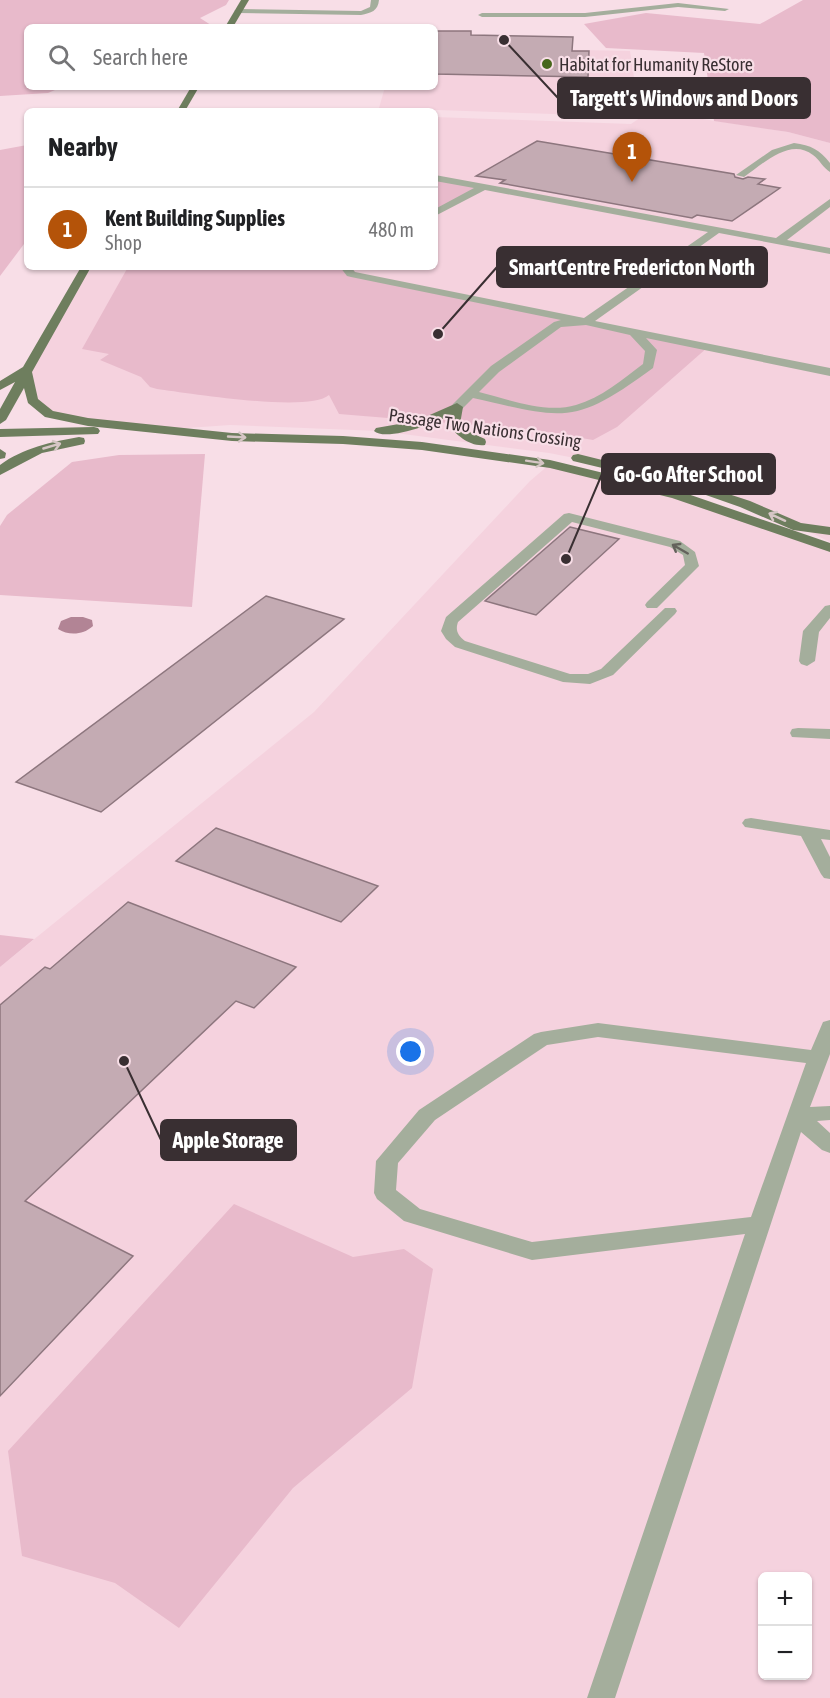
<!DOCTYPE html>
<meta charset="utf-8">
<style>
body{margin:0;font-family:"Asap Condensed",sans-serif;background:#f6f6f6;color:#202124}
.controls{position:absolute;right:18px;bottom:18px;display:grid;overflow:hidden;border-radius:9px;box-shadow:0 2px 4px #0004}
.controls button{width:54px;height:54px;display:grid;place-items:center;padding:0;border:0;border-bottom:2px solid #e0e0e0;background:#fff;color:#202124;font:30px sans-serif}
.you{position:absolute;left:411px;top:1052px;width:21px;height:21px;margin:-15px;border:4px solid #fff;border-radius:50%;background:#1a73e8;box-shadow:0 0 0 9px #1a73e833}
.badge{display:grid;place-items:center;width:39px;height:39px;border-radius:50%;background:#b45309;color:#fff;font-size:20px;font-weight:700}
.pin{position:absolute;translate:-50% -50px;filter:drop-shadow(0 2px 3px #0008)}
.pin::after{content:'';position:absolute;top:32px;width:21px;height:18px;background:inherit;clip-path:polygon(0 0,100% 0,50% 100%)}
.list{margin:0;padding:0;list-style:none}
h2{display:flex;justify-content:space-between;align-items:center;height:78px;margin:0;padding:0 24px;font-size:26px}
h2 small{font-size:20px;font-weight:400;color:#757577}
.list li{display:grid;grid-template-columns:39px 1fr auto;gap:18px;align-items:center;box-sizing:border-box;height:84px;padding:0 24px;border-top:2px solid #e0e0e0}
.list b{display:block;font-size:22px;white-space:nowrap}
.list p{margin:0;font-size:20px;white-space:nowrap;color:#757577}
.list em{font-size:20px;font-style:normal;color:#757577}
.icon{flex:none;width:33px;height:33px;fill:none;stroke:currentColor;stroke-width:2;stroke-linecap:round;stroke-linejoin:round}
.map{position:relative;flex:none;width:830px;height:1698px;overflow:hidden}
.search{position:absolute;background:#fff;box-shadow:0 2px 4px #0004;left:24px;top:24px;width:414px;height:66px;display:flex;align-items:center;gap:15px;box-sizing:border-box;padding:0 21px;border-radius:9px;color:#757577;font-size:22px}
.panel{position:absolute;background:#fff;box-shadow:0 2px 4px #0004;left:24px;top:108px;width:414px;height:162px;border-radius:9px}
.map>svg:first-child{display:block}
</style>
<div class="map">
<svg width="830" height="1698" viewBox="0 0 830 1698">
<rect width="100%" height="100%" fill="#f8dee7"/>
<g fill="#f5d2de" fill-rule="evenodd">
<polygon points="435,47 630,51 638,104 614,116 379,108 385,87 435,87"/>
<polygon points="650,111 788,132 830,143 830,542 771,513 610,465 549,453 380,431 230,425 158,430 49,414 32,400 26,370 86,267 435,267 435,117 631,124"/>
<path d="M550 464 612 478 830 548V1698H0V967L314 712 530 481ZM762 1576H808V1676H762Z"/>
</g>
<g fill="#e8bacb">
<polygon points="0,0 229,0 226,5 200,18 214,27 27,27 27,87 62,87 48,93 0,96"/>
<polygon points="803,0 830,0 830,143 788,132 714,121 704,53 606,48 584,24 646,13 760,24"/>
<polygon points="27,145 27,240 0,276 0,150"/>
<polygon points="435,178 483,187 435,213"/>
<path d="M128 267H345L351 274 708 347 617 427 593 440 535 430 339 414 329 395C309 413 188 393 157 389L150 387 141 377 100 360 109 354 82 349Z"/>
<polygon points="205,454 192,607 0,595 0,526 7,515 72,462 119,455"/>
<polygon points="0,935 34,939 0,967"/>
<polygon points="234,1204 353,1257 404,1249 433,1269 412,1388 293,1488 179,1628 115,1583 22,1556 8,1451"/>
</g>
<path fill="#b28495" d="M71 617H83L92 620 93 626C83 635 69 636 58 629L61 621Z"/>
<g fill="#c4abb3" stroke="#8d767e" stroke-width="1.5">
<polygon points="435,31 471,31 471,35 573,37 572,51 589,51 588,77 435,74"/>
<polygon points="537,141 734,174 735,177 743,179 748,177 765,179 758,184 780,188 732,221 697,215 692,218 500,183 505,180 476,176"/>
<polygon points="570,527 619,539 536,615 485,601"/>
<polygon points="266,596 344,619 101,812 16,782"/>
<polygon points="216,828 378,886 341,922 176,861"/>
<polygon points="128,902 296,967 254,1008 236,1001 25,1201 133,1256 0,1396 0,1005 45,967 50,969"/>
</g>
<g fill="none" stroke-linecap="round" stroke-linejoin="round">
<g fill="#a4ae9c" fill-rule="evenodd">
<path d="M371 0H379C378 11 371 13 361 15L238 13 234 11 238 9 361 11 370 7Z"/>
<polygon points="678,3 729,9 725,11 678,7 585,17 482,17 478,15 482,13 585,13"/>
<path d="M794 143C811 145 820 150 830 163V172C823 168 820 160 813 155 790 137 763 164 744 177L736 175 772 150Z"/>
<path d="M435 175 776 238 830 199V207L787 240 830 248V254L719 233 595 321 830 368V376L646 338 657 350 653 368C574 426 565 419 473 398L461 410H453L451 407 453 404 491 366 554 322 561 320 351 277 347 276 340 267H351L355 272 584 318 708 232 485 190 435 216V209L474 188 435 181ZM586 325 630 335 645 351 643 364C623 379 601 398 576 405 545 414 508 399 479 392L499 372 561 327Z"/>
<path d="M569 513 680 541 695 552 699 566 657 608H647L645 605 647 602 685 565 683 555 670 547 572 522 458 622C455 631 458 635 465 641L570 674H588L601 669 665 608H675L677 611 675 614 613 675 590 684 563 682 455 647 446 639 441 631 446 617 564 514Z"/>
<polygon points="830,605 830,618 819,632 815,661 807,666 801,664 799,661 803,631 825,606"/>
<polygon points="798,728 830,729 830,739 792,737 790,733 792,729"/>
<polygon points="751,818 830,830 830,840 821,839 830,857 830,879 824,878 821,874 801,836 745,827 742,823 745,819"/>
<path d="M830 1020V1054L810 1107 830 1106V1120L817 1121 830 1133V1153L822 1150 801 1132 615 1698H587L745 1234 532 1260 404 1221 377 1199 374 1193 376 1161 419 1110 534 1034 541 1032 598 1023 811 1050 823 1022ZM598 1037 806 1063 751 1217 532 1242 420 1209 396 1190 398 1163 435 1120 547 1045Z"/>
</g>
<g fill="#6e7e5e" fill-rule="evenodd">
<polygon points="241,0 249,0 233,27 225,27"/>
<polygon points="191,87 199,87 185,111 177,111"/>
<polygon points="81,267 91,267 32,372 38,399 53,411 88,418 232,433 343,436 422,442 550,460 682,492 830,543 830,552 672,498 550,468 422,450 343,444 232,441 88,426 45,417 28,403 24,388 6,420 0,424 0,409 15,382 0,390 0,381 23,367"/>
<path d="M457 403 463 407 460 424 465 430 485 439 486 442 485 445C470 447 456 435 448 424L449 416C435 423 386 442 374 431L376 428 416 421Z"/>
<polygon points="94,427 98,428 100,431 98,434 0,437 0,429"/>
<path d="M79 437 84 438 85 441 84 444 42 453 0 475V465C23 448 51 442 79 437Z"/>
<polygon points="0,449 6,453 5,458 0,459"/>
<polygon points="578,454 695,483 750,501 801,523 830,527 830,535 793,530 740,507 686,488 573,461 571,458 573,455"/>
</g>
</g>
<defs><path id="oneway-shaft" d="M-6 0H5M1.5-3L5.5 0L1.5 3" fill="none" stroke-width="1.6" stroke-linecap="round" stroke-linejoin="round" transform="scale(1.5)"/></defs>
<g stroke="#d6c6c5">
<use href="#oneway-shaft" transform="translate(237 437) rotate(3)"/>
<use href="#oneway-shaft" transform="translate(52 446) rotate(-16)"/>
<use href="#oneway-shaft" transform="translate(535 462) rotate(9)"/>
<use href="#oneway-shaft" transform="translate(777 517) rotate(-155)"/>
</g>
<use stroke="#64625c" href="#oneway-shaft" transform="translate(680 549) rotate(-150)"/>
<circle fill="#47671c" stroke="#f8dee7" stroke-width="2" cx="547" cy="64" r="6"/>
<g text-anchor="middle" dominant-baseline="central" stroke-width="4.5" stroke-linejoin="round" paint-order="stroke">
<g font-size="18" fill="#392f32" stroke="#f8dee7" text-anchor="start">
<text x="559" y="64">Habitat for Humanity ReStore</text>
</g>
<g font-size="18" fill="#392f32" stroke="#f8dee7">
<text transform="translate(485 428) rotate(8)">Passage Two Nations Crossing</text>
</g>
</g>
<path fill="none" stroke="#392f32" stroke-width="2" d="M504 40L558 98M438 334L497 267M566 559L602 474M124 1061L161 1140"/>
<g fill="#392f32" stroke="#f8dee7" stroke-width="2">
<circle cx="504" cy="40" r="6"/>
<circle cx="438" cy="334" r="6"/>
<circle cx="566" cy="559" r="6"/>
<circle cx="124" cy="1061" r="6"/>
</g>
<g fill="#392f32" stroke="#392f32" stroke-width="2">
<rect x="558" y="78" width="252" height="40" rx="6"/>
<rect x="497" y="247" width="270" height="40" rx="6"/>
<rect x="602" y="454" width="173" height="40" rx="6"/>
<rect x="161" y="1120" width="135" height="40" rx="6"/>
</g>
<g font-size="22" text-anchor="middle" font-weight="bold" fill="#fff">
<text x="684" y="106">Targett's Windows and Doors</text>
<text x="632" y="275">SmartCentre Fredericton North</text>
<text x="688" y="482">Go-Go After School</text>
<text x="228" y="1148">Apple Storage</text>
</g>
</svg>
<div class="controls">
<button>+</button>
<button>−</button>
</div>
<div class="you"></div>
<div class="pin badge" style="left:632px;top:182px">1</div>
<div class="search"><svg class="icon" aria-label="search" viewBox="0 0 24 24"><circle cx="10" cy="10" r="6"/><path d="M15 15l6 6"/></svg>Search here</div>
<section class="panel">
<h2>Nearby<small></small></h2>
<ul class="list">
<li><span class="badge">1</span><div><b>Kent Building Supplies</b><p>Shop</p></div><em>480 m</em></li>
</ul>
</section>
</div>
